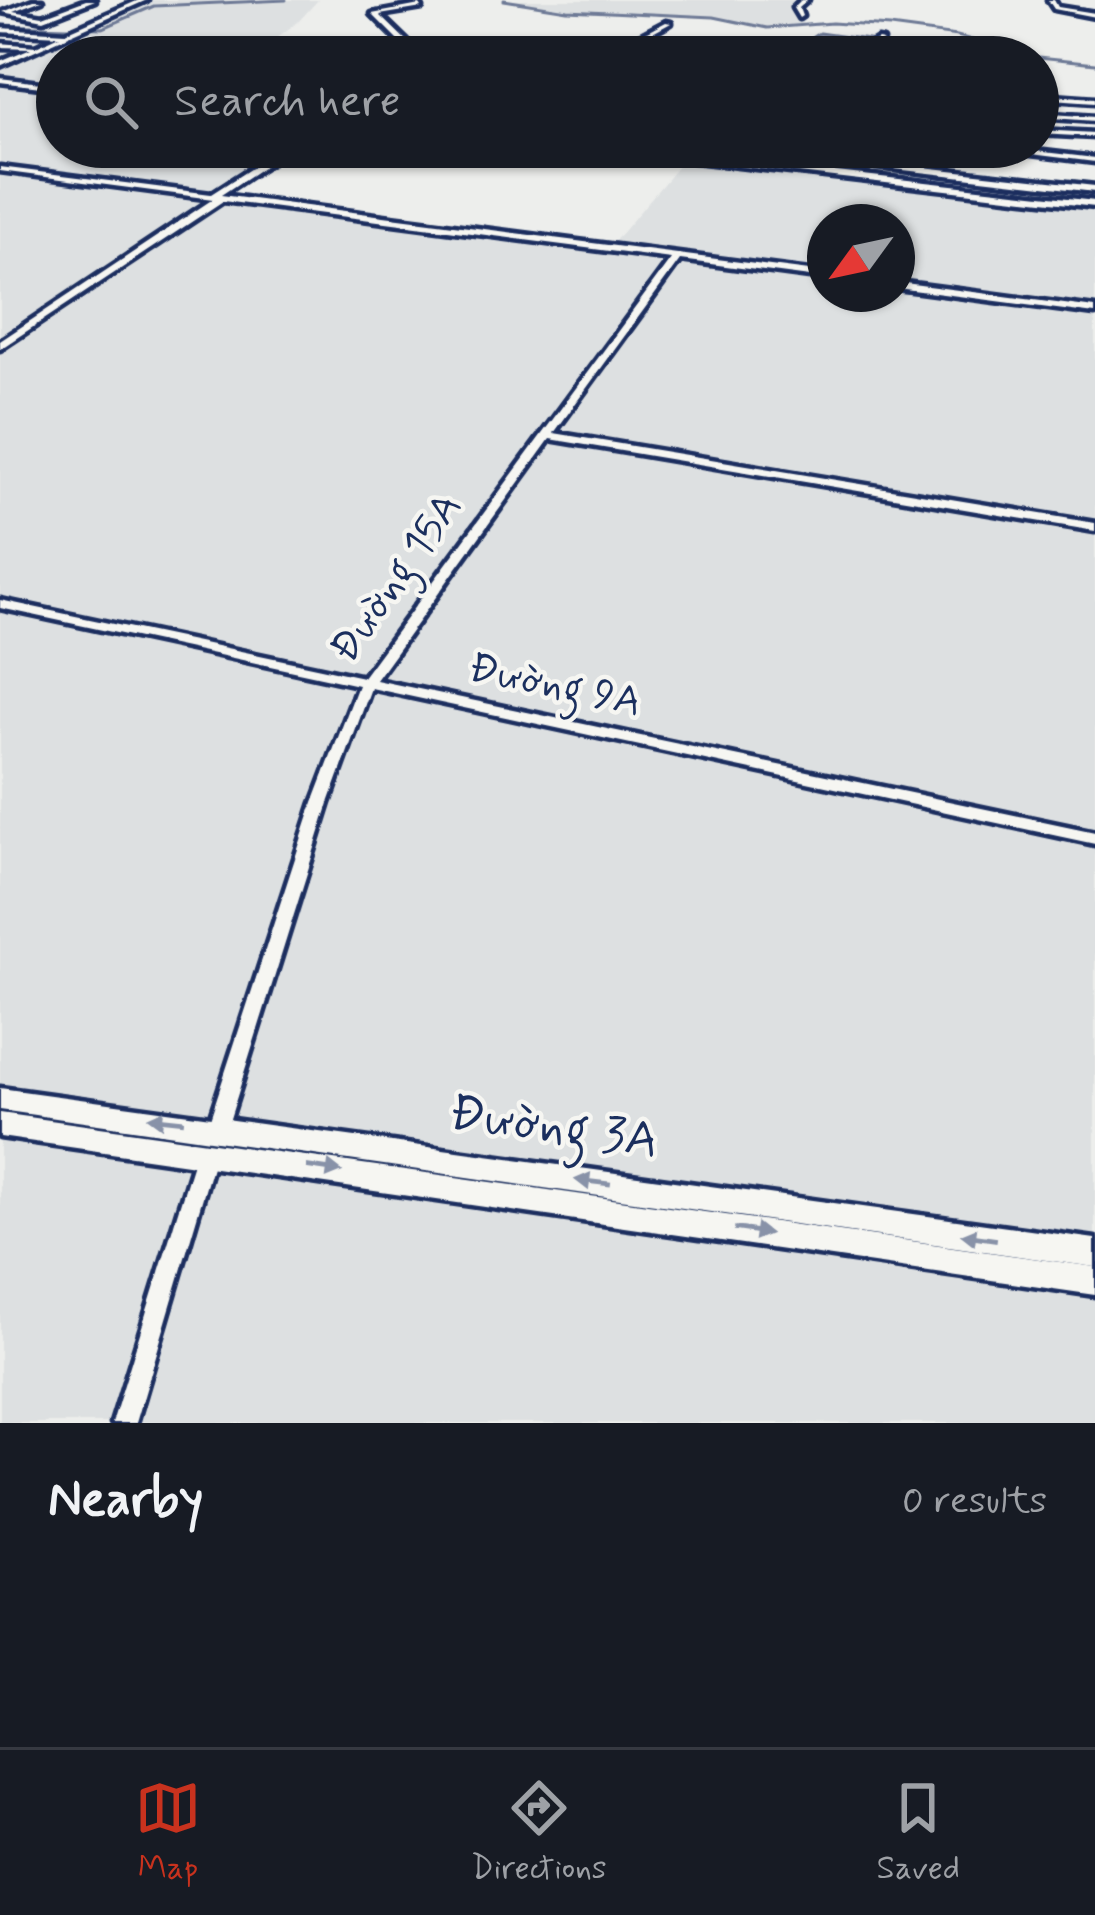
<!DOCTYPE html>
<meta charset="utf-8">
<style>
body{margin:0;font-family:Mynerve,sans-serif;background:#242831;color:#f1f3f6}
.compass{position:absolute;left:807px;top:204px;width:108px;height:108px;border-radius:50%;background:#171b24;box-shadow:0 3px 9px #0004;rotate:237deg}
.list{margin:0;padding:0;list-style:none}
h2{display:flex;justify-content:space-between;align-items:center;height:156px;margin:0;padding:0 48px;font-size:51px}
h2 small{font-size:39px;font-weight:400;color:#9ea1a6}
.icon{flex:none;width:66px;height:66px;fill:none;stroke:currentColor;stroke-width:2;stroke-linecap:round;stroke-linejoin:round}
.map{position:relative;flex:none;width:1095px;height:1423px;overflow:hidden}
.search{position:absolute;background:#171b24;box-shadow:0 3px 9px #0004;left:36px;right:36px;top:36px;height:132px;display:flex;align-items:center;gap:30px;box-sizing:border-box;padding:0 42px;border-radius:66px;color:#9ea1a6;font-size:45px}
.sheet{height:324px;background:#171b24}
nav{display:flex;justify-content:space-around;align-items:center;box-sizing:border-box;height:168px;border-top:3px solid #363941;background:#171b24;font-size:33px;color:#9ea1a6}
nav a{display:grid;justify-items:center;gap:6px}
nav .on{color:#c8321e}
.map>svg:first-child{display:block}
</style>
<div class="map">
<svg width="1095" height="1423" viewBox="0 0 1095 1423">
<rect width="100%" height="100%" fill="#edeeec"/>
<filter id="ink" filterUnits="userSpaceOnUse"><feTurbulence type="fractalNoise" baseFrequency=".00833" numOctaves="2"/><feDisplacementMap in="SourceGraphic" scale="24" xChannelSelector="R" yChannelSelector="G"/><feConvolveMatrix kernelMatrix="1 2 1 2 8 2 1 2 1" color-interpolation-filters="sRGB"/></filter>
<g filter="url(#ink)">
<g fill="#dde0e1" fill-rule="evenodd">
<path d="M147 0H318L298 22 250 57H57V147H286L209 196 608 249 685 158 1095 205V1423H0V65ZM825 222H897V294H825Z"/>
<polygon points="504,0 802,0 794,8 803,24 767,28 714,17 567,10"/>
</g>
<polygon fill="#a5acbc" stroke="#6e7a96" stroke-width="3" points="819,33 876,41 846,57 785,55"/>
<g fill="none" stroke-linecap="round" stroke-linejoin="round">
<g stroke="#6e7a96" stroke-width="3">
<polyline points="504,0 567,10 714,17 767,28 832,23 890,27 957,36 1035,57"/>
<polyline points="0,25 103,28 154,6 286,0"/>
<polyline points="1038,58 1095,64"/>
</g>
<g stroke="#1b2f5e" stroke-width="9">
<g id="street">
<polygon points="33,0 42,0 13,11 43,16 86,0 95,0 44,20 3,12"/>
<polygon points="139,0 147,0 0,66 0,61 31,48 0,47 0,43 36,46 60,35 0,32 0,28 66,32"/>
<polygon points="801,0 808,0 799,8 802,16 799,18 793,8"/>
<polygon points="1048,0 1054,0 1058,7 1095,13 1095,17 1054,9"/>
<path d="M420 5 422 8 380 15 416 50 507 42 609 52 666 22 671 23 616 53 640 57C596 57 552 47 508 46 457 45 406 57 356 57L409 51 372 14Z"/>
<polygon points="878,40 883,41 858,57 850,57"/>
<polygon points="0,78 57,85 57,89 0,82"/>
<polygon points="1038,94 1095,98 1095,102 1038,98"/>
<polygon points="1038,113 1095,117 1095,121 1038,117"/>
<polygon points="1038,130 1095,133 1095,137 1038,134"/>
<polygon points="284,147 293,147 221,195 825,273 825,279 680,260 554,433 1095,523 1095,531 550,439 376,680 1095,832 1095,844 371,688 329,803 228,1125 225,1131 218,1133 211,1131 208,1125 313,803 358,685 0,608 0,600 363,677 671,259 223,201 0,349 0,341 213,199 0,171 0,167 211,194"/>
<polygon points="587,147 612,147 1095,201 1095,207 591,149"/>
<polygon points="717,147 742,147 1095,186 1095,192 721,149"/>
<polygon points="976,147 1001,147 1095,158 1095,162"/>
<polygon points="897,282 1095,308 1095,314 897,288"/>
<polygon points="206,1144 213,1147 216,1153 136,1423 112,1423 196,1153 199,1147"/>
</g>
</g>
<g stroke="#1b2f5e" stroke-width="9">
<g id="secondary">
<polygon points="0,1088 1095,1239 1095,1267 0,1110"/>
<polygon points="0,1113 1095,1267 1095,1295 0,1137"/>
</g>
</g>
<use href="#street" fill="#f6f6f2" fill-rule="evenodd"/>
<use href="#secondary" fill="#f6f6f2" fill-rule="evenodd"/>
</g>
<defs><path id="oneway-solid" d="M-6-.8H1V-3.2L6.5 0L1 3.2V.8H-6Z" transform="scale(3)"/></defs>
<g fill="#8892a8">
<use href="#oneway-solid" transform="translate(166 1119) rotate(-174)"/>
<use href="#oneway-solid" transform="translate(324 1169) rotate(8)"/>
<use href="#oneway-solid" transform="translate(593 1182) rotate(-173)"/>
<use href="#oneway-solid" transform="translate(752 1231) rotate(8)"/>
<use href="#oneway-solid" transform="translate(979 1237) rotate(-172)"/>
</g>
</g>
<g text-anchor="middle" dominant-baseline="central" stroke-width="9" stroke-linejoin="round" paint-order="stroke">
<g font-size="42" fill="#1b2f5e" stroke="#f6f6f2">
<text transform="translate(397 578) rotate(-55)">Đường 15A</text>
<text transform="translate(555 686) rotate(12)">Đường 9A</text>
</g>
<g font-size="51" fill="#1b2f5e" stroke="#f6f6f2">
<text transform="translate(554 1128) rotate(8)">Đường 3A</text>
</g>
</g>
</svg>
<svg class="compass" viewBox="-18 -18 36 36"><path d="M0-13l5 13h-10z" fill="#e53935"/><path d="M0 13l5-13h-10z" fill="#9ea1a6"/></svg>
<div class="search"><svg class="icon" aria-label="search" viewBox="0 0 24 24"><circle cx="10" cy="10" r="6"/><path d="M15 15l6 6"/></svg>Search here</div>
</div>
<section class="sheet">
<h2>Nearby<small>0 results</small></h2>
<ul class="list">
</ul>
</section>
<nav>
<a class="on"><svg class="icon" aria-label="map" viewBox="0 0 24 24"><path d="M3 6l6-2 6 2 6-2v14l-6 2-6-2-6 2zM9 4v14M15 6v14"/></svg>Map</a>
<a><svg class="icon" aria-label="directions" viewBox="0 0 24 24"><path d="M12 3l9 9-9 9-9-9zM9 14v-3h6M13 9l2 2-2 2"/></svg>Directions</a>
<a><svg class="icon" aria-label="saved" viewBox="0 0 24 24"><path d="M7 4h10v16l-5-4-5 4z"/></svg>Saved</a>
</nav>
